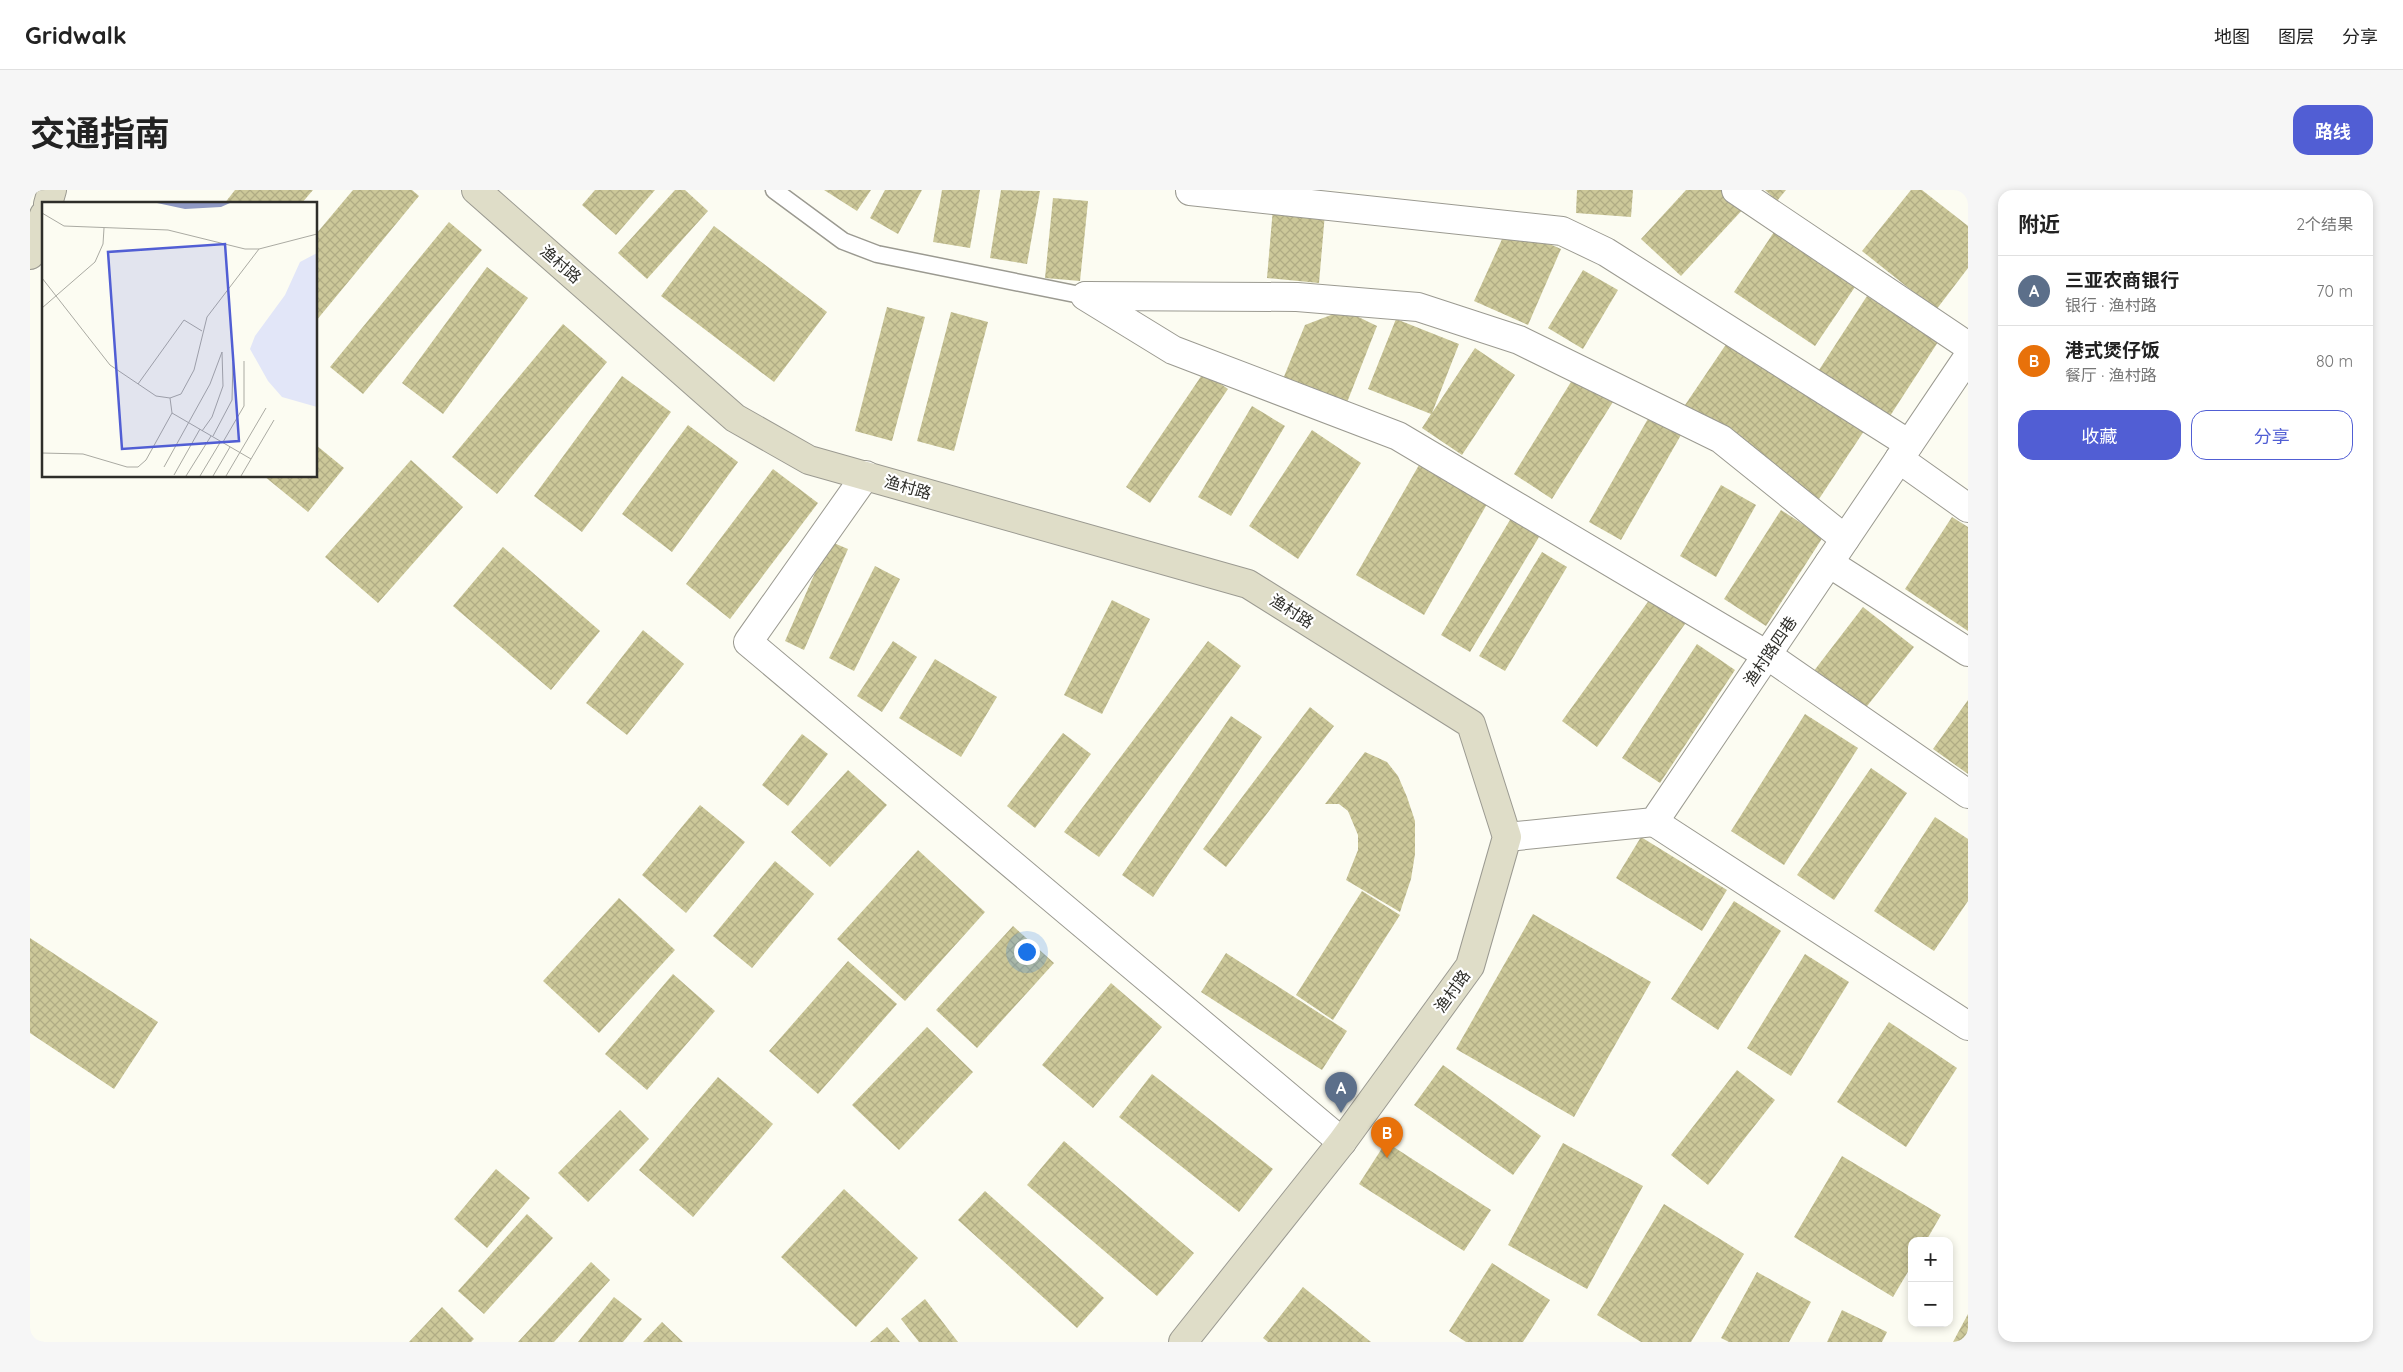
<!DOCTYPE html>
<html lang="zh">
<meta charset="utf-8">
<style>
body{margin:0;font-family:Quicksand,"Noto Sans SC",sans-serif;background:#f6f6f6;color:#222}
.controls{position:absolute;right:15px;bottom:15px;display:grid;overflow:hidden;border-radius:10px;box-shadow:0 2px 8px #0003}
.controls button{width:45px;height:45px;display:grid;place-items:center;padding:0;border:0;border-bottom:1px solid #e0e0e0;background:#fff;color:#222;font:25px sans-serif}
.you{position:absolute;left:996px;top:761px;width:18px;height:18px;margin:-12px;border:4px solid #fff;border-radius:50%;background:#1a73e8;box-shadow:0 0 0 8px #1a73e833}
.badge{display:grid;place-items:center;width:32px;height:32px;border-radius:50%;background:#515ed4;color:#fff;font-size:16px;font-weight:700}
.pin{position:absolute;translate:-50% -41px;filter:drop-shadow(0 1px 2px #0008)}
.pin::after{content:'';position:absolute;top:26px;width:18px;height:15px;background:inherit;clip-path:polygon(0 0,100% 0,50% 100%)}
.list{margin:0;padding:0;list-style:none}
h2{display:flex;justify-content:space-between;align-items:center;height:65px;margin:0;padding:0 20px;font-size:21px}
h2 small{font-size:16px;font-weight:400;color:#767676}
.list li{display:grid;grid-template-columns:32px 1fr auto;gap:15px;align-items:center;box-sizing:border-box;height:70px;padding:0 20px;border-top:1px solid #e0e0e0}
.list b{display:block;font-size:19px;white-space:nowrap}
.list p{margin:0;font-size:16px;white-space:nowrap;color:#767676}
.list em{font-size:16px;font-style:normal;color:#767676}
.actions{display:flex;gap:10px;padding:15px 20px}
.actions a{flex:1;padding:11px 0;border:1px solid #515ed4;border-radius:15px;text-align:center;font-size:18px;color:#515ed4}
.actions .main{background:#515ed4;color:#fff}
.map{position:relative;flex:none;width:1938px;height:1152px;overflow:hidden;border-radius:15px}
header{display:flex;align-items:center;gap:30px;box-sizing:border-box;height:70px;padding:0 25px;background:#fff;border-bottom:1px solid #e0e0e0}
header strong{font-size:24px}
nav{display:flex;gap:28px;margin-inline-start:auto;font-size:18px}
.intro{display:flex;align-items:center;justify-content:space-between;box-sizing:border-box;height:120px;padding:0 30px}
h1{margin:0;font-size:35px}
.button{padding:12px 22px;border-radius:15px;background:#515ed4;color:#fff;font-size:18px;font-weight:700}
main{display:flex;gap:30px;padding:0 30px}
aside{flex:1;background:#fff;border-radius:15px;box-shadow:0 2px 8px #0003}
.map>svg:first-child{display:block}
</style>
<header>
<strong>Gridwalk</strong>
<nav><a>地图</a><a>图层</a><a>分享</a></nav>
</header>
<div class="intro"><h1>交通指南</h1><a class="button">路线</a></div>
<main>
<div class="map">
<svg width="1938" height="1152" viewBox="0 0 1938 1152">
<defs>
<pattern id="building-cross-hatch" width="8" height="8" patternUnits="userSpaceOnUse" patternTransform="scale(1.25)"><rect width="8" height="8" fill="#ccc899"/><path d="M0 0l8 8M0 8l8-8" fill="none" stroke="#b0ac84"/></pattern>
</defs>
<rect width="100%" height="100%" fill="#fcfcf2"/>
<g fill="url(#building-cross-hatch)">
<polygon points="205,0 283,0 271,14 194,14"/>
<polygon points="323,0 382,0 389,6 286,131 286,44"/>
<polygon points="565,0 625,0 586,45 552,15"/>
<polygon points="645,0 655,0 678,21 617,89 588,63"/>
<polygon points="794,0 841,0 827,21"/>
<polygon points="855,0 892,0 868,44 840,28"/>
<polygon points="912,0 950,0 940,58 903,52"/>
<polygon points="971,0 1010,1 997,74 960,68"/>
<polygon points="1547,0 1603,0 1601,27 1546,23"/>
<polygon points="1656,0 1699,0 1716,16 1651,86 1611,49"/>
<polygon points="1735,0 1756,0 1747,11"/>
<polygon points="1881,0 1892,0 1938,36 1938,78 1906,120 1832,61"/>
<polygon points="1023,8 1058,11 1050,91 1015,88"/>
<polygon points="1243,18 1295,23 1289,93 1237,88"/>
<polygon points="419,32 452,60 333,204 300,177"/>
<polygon points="1750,33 1831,88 1785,156 1704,102"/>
<polygon points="684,36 797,122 744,192 631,106"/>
<polygon points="1478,36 1531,59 1498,135 1444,111"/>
<polygon points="457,77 498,108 413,224 372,193"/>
<polygon points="1553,80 1588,100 1553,159 1518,138"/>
<polygon points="1837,106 1908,152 1860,226 1789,180"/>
<polygon points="857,117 895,127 862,251 825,241"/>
<polygon points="1314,120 1347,136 1316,215 1253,189 1275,135"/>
<polygon points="921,122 958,132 924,261 887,251"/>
<polygon points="1366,129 1429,154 1402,223 1445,158 1485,185 1432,265 1392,238 1401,224 1338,199"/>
<polygon points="533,134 577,172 467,304 422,267"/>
<polygon points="1701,147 1836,238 1789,309 1653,218"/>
<polygon points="1549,179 1588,204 1522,309 1484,284"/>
<polygon points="1174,182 1198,199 1120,313 1096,297"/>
<polygon points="592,186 641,222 552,342 504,306"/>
<polygon points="1222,216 1255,236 1201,326 1168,307"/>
<polygon points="1619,227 1651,245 1591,350 1559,332"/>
<polygon points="658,235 708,272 642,362 592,324"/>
<polygon points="1282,240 1331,273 1268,369 1219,336"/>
<polygon points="286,255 314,278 278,322 234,286 286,286"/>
<polygon points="1393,268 1461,307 1394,425 1326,385"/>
<polygon points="381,270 433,317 348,413 295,367"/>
<polygon points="743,279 788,313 700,429 656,394"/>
<polygon points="1691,295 1726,315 1686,387 1650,366"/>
<polygon points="1751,320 1793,347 1736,436 1694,409"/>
<polygon points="1483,325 1512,342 1440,462 1411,445"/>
<polygon points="1922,327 1938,337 1938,441 1875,399"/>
<polygon points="799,351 818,359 774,460 755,451"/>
<polygon points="473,357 570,441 521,500 423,416"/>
<polygon points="1512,362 1537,377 1475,481 1449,466"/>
<polygon points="845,376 870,389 824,481 799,468"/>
<polygon points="1625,402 1660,427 1567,557 1532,531"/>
<polygon points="1082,410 1120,429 1072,524 1034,505"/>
<polygon points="1833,417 1884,457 1830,525 1780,486"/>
<polygon points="613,440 654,474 597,545 556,513"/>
<polygon points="863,451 887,467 852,522 827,506"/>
<polygon points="1178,451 1211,476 1069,667 1034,642"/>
<polygon points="1667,454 1705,480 1630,593 1592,568"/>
<polygon points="905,469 967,507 931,567 869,528"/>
<polygon points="1938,510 1938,584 1903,559"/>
<polygon points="1280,517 1304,536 1196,677 1173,659"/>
<polygon points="1775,524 1828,558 1754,675 1701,641"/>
<polygon points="1201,526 1232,547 1123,707 1092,685"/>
<polygon points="1033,543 1061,564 1005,638 977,616"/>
<polygon points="772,544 798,564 758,616 732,595"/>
<polygon points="1335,562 1357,572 1368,586 1377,607 1385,631 1385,664 1381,689 1370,722 1316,690 1328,660 1328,645 1318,621 1309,614 1295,614"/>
<polygon points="1841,578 1877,603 1804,710 1767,685"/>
<polygon points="818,580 857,615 800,677 761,642"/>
<polygon points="670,615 715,652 656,723 612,685"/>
<polygon points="1905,627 1938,649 1938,711 1904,761 1844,721"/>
<polygon points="1611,647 1697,700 1672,741 1586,688"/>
<polygon points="888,660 955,722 875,811 807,749"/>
<polygon points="745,671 784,704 722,778 683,746"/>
<polygon points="1332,701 1370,725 1303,830 1266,805"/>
<polygon points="589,708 645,760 569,843 513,791"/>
<polygon points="1704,711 1751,741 1688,840 1641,809"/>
<polygon points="1503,724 1621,792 1544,927 1426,859"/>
<polygon points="983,736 1024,773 947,858 906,820"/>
<polygon points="0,748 128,832 84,899 0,843"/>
<polygon points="1196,763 1317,841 1292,880 1171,802"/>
<polygon points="1775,764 1819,792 1761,886 1717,858"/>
<polygon points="818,771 867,814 788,904 739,861"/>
<polygon points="643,784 685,821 617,900 575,864"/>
<polygon points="1081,793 1132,837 1063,918 1012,875"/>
<polygon points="1859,832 1927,878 1876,957 1807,912"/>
<polygon points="897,837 943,882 869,960 822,915"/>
<polygon points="1413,875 1511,946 1483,985 1384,915"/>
<polygon points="1707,880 1745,910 1678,995 1641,965"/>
<polygon points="1122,884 1243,979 1209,1022 1089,927"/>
<polygon points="688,887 743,934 663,1027 609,980"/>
<polygon points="590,920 619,949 558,1012 528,983"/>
<polygon points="1034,951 1164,1063 1127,1106 997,995"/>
<polygon points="1356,952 1461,1020 1434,1061 1329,994"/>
<polygon points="1533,953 1613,996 1557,1099 1478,1055"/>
<polygon points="1812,966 1911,1025 1896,1051 1882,1051 1882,1075 1863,1107 1764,1047"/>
<polygon points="466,979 500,1008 457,1058 424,1029"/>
<polygon points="814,999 888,1068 826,1137 751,1067"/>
<polygon points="955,1001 1074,1108 1047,1138 928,1030"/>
<polygon points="1634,1014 1714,1064 1661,1152 1611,1152 1567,1125"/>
<polygon points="497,1024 523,1048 454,1124 428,1101"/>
<polygon points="561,1072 580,1090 524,1152 488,1152"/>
<polygon points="1462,1073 1520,1110 1493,1152 1436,1152 1419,1141"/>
<polygon points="1727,1082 1781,1112 1759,1152 1699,1152 1691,1148"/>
<polygon points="1273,1097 1341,1152 1238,1152 1233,1148"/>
<polygon points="584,1107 612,1129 593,1152 548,1152"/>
<polygon points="895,1109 928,1152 889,1152 871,1129"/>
<polygon points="412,1117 444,1149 441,1152 379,1152"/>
<polygon points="1812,1120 1857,1142 1852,1152 1797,1152"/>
<polygon points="1938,1124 1938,1152 1923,1152"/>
<polygon points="632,1132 653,1152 613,1152"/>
<polygon points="857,1137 870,1152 840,1152"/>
</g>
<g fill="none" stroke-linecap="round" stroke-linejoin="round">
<g stroke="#9b9a91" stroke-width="19">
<polyline id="lane" points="744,0 813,51 847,64 1055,106"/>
</g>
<g stroke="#9b9a91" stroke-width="30">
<g id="street">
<polyline points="1706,0 1938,156"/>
<polyline points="1160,1 1532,41 1576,62 1879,254"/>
<polyline points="1055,106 1143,160 1368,246 1737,465 1938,604"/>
<polyline points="1056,106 1267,107 1388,117 1489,150 1691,249 1815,349"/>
<polyline points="1869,269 1938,318"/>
<polyline points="836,285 718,452 1312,952"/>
<polyline points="1799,373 1938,462"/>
<polyline points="1624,632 1938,836"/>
<polyline points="1477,647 1624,632 1938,167"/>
</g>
</g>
<g stroke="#9b9a91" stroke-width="30">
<g id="secondary">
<polyline points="446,0 705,228 779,270 1218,394 1441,534 1477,647 1440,776 1312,952 1153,1152"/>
<polyline points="18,14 22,0"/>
<polyline points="0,65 14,25"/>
</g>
</g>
<use href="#lane" stroke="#fff" stroke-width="16"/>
<use href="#street" stroke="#fff" stroke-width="28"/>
<use href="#secondary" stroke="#dfddc8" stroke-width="28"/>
</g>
<g text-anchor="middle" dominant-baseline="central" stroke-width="4.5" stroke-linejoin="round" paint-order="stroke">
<g font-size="16" fill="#2e2e2a" stroke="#fff">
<text transform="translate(531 74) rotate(41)">渔村路</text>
<text transform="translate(878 297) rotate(16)">渔村路</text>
<text transform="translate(1262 421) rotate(32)">渔村路</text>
<text transform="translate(1740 461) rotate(-56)">渔村路四巷</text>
<text transform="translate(1422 801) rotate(-54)">渔村路</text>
</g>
</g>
<g transform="translate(12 12)">
<rect width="275" height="275" fill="#fcfcf2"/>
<path d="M275 51V205L240 195 226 179 208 147 213 134 243 93 258 60Z" fill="#e2e6f8"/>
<path d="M115 1H188L179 5 143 7Z" fill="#8f99c3"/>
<path fill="none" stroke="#aaaaa2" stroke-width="1" d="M0 11 22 24 126 28 203 47H217L275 32M0 76 68 163 114 194 128 196 139 192 152 168 165 115 217 47M0 106 53 60 61 42 62 26M96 182 142 118 160 129M128 196 130 211 209 257 199 274M160 229 170 215 181 184 180 150M171 234 190 198 191 160M181 240 202 204V159M0 251 41 252 85 265H96L104 258 130 211M209 257 232 218M122 265 168 182 180 150M132 273 158 227M144 274 169 234M158 274 179 239M171 274 188 245M184 274 224 206"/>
<path fill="#515ed4" fill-opacity="0.15" stroke="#515ed4" stroke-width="2.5" d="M183 42 197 239 80 247 66 50Z"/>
<rect width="275" height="275" fill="none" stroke="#2e2e2a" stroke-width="2.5"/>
</g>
</svg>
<div class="controls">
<button>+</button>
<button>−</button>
</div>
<div class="you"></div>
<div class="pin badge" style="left:1311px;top:923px;background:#5c6f8a">A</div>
<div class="pin badge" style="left:1357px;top:968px;background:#e8710a">B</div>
</div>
<aside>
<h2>附近<small>2个结果</small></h2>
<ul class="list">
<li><span class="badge" style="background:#5c6f8a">A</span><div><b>三亚农商银行</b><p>银行 · 渔村路</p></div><em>70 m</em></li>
<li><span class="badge" style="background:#e8710a">B</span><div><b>港式煲仔饭</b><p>餐厅 · 渔村路</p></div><em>80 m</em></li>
</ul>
<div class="actions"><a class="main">收藏</a><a>分享</a></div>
</aside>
</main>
